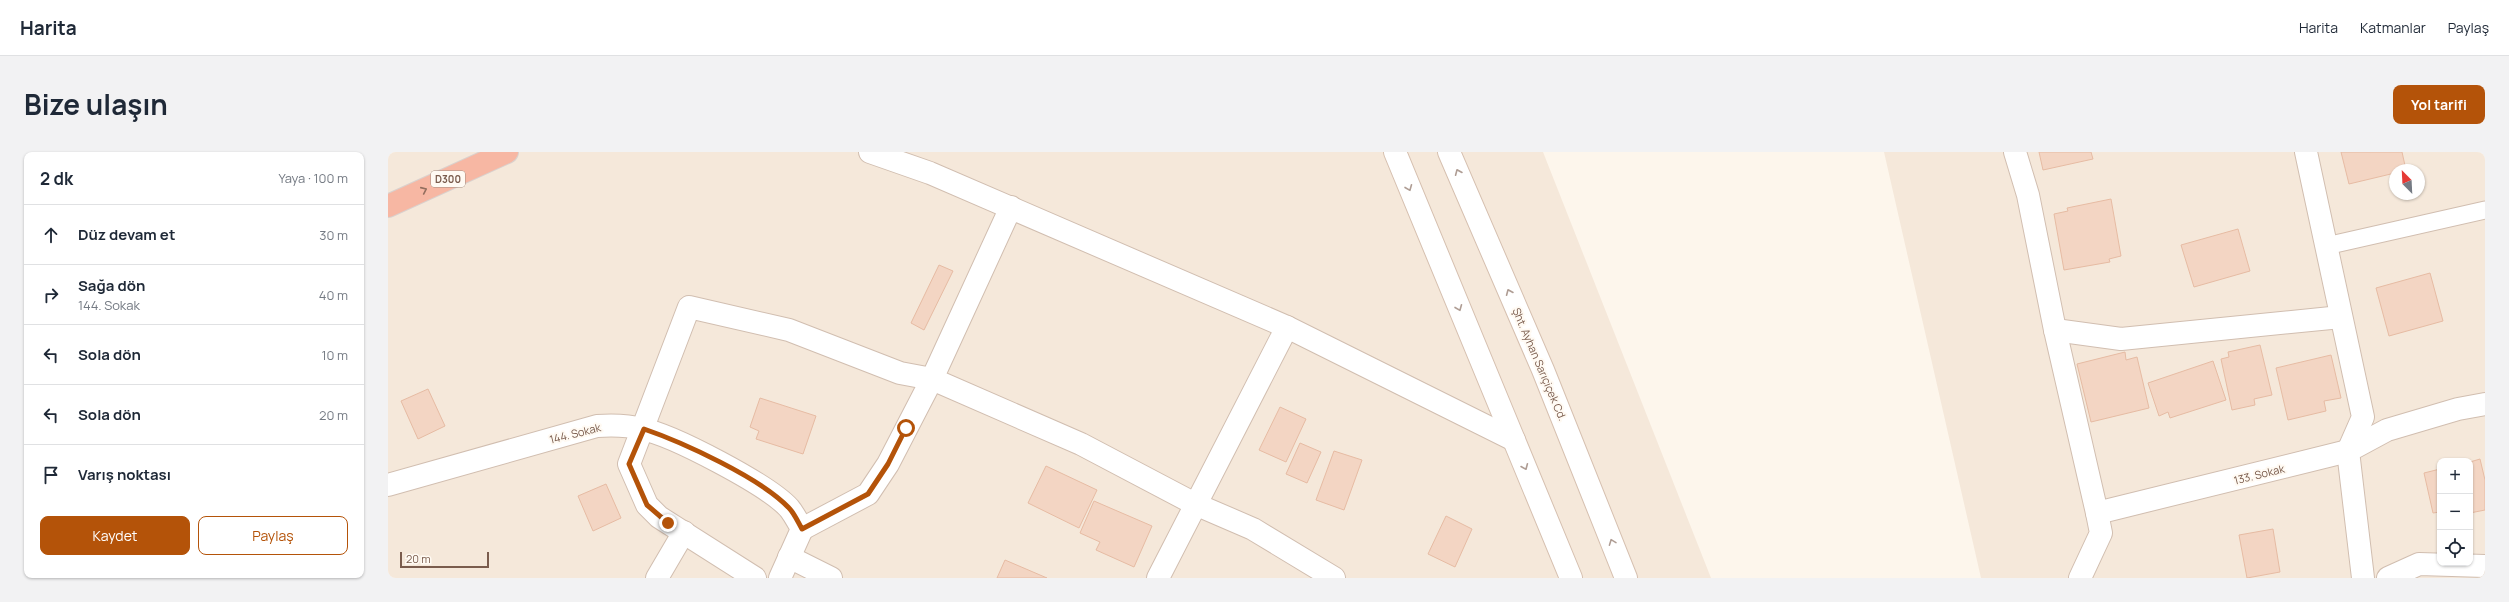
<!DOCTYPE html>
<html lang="tr">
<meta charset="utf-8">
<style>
body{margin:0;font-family:Manrope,sans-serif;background:#f2f2f3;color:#1f2937}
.controls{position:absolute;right:12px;bottom:12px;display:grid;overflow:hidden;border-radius:8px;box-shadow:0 1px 3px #0004}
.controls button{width:36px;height:36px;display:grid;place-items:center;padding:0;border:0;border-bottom:1px solid #e0e1e3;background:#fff;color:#1f2937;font:20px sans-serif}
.compass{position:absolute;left:2001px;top:12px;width:36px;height:36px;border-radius:50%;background:#fff;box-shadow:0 1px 3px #0004;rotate:336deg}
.scale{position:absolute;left:12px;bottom:10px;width:89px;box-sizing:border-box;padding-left:4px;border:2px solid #7a5c4d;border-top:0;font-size:11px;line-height:14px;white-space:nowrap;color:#7a5c4d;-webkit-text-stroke:3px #fffaf3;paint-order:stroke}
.stop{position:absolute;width:12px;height:12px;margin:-9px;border:3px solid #b45309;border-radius:50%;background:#fff}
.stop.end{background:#b45309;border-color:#fff;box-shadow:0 1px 4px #0008}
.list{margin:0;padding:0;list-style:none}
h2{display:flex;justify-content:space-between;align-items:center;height:52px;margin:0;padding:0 16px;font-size:17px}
h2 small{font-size:13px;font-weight:400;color:#747a83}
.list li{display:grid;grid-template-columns:26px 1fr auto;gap:12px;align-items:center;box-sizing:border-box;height:60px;padding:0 16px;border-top:1px solid #e0e1e3}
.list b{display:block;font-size:15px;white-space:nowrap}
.list p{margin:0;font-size:13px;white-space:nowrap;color:#747a83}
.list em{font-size:13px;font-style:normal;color:#747a83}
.actions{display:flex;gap:8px;padding:12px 16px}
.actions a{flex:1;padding:9px 0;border:1px solid #b45309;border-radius:8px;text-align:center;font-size:14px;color:#b45309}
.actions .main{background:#b45309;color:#fff}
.icon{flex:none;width:22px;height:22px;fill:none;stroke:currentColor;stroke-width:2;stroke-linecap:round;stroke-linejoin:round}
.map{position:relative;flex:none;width:2097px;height:426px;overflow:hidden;border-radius:8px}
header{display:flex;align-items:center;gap:24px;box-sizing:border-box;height:56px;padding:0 20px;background:#fff;border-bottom:1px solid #e0e1e3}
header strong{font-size:19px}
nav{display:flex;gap:22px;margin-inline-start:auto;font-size:14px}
.intro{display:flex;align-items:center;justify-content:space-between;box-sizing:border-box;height:96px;padding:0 24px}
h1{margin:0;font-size:28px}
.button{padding:10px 18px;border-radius:8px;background:#b45309;color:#fff;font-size:14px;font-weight:700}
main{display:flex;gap:24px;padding:0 24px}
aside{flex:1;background:#fff;border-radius:8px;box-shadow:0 1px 3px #0004}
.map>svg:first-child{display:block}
</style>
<header>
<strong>Harita</strong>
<nav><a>Harita</a><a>Katmanlar</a><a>Paylaş</a></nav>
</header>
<div class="intro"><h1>Bize ulaşın</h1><a class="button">Yol tarifi</a></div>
<main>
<aside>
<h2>2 dk<small>Yaya · 100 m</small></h2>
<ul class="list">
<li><svg class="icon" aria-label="ahead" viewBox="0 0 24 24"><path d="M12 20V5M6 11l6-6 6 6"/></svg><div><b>Düz devam et</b></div><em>30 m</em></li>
<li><svg class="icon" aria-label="right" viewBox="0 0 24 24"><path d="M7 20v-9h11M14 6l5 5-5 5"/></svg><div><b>Sağa dön</b><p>144. Sokak</p></div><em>40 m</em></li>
<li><svg class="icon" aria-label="left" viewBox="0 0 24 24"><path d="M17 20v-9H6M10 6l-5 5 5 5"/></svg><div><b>Sola dön</b></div><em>10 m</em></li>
<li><svg class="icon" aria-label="left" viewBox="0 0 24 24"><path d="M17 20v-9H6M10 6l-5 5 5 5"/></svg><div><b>Sola dön</b></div><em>20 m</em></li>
<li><svg class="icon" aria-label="arrive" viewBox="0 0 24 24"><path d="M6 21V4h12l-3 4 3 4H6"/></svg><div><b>Varış noktası</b></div></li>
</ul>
<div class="actions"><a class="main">Kaydet</a><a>Paylaş</a></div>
</aside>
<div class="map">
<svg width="2097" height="426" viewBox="0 0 2097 426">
<rect width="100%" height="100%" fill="#fdf6ec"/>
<g fill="#f5e8da" fill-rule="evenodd">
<polygon points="0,0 1155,0 1323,426 0,426"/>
<path d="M1496 0H2097V426H1593ZM2007 18H2031V42H2007ZM2052 309H2082V411H2052Z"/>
</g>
<g fill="#f3d5c3" stroke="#e6bba3">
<polygon points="1651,0 1703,0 1705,7 1655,18"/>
<polygon points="1953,0 2014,0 2018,18 2007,18 2007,21 1961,32"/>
<polygon points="1723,47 1733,104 1721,107 1722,110 1676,118 1666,62 1680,59 1679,56"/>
<polygon points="1850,77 1862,119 1806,135 1793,93"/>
<polygon points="551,113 565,119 536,178 523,171"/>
<polygon points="2042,121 2055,169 2001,184 1988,136"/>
<polygon points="1872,193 1884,243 1866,247 1867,253 1844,258 1833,207 1841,205 1840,200"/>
<polygon points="1737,200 1738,208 1749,205 1761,256 1703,270 1689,212"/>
<polygon points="1943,203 1953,246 1936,249 1938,259 1900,268 1888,216"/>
<polygon points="1825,209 1838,248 1782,266 1780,260 1771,264 1760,231"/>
<polygon points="40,237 57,274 30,287 13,249"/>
<polygon points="372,246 428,264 415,302 368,287 371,279 362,275"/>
<polygon points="892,255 918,267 898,310 871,298"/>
<polygon points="912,291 933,300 919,331 898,322"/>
<polygon points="946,299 974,308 956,358 928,348"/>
<polygon points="2092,307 2097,328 2097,358 2082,361 2082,310"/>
<polygon points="658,314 709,338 691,376 640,351"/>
<polygon points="2052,317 2052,360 2045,361 2036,321"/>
<polygon points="218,332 233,366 205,379 190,344"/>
<polygon points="706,349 764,374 746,415 708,398 712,390 692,381"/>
<polygon points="1058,364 1084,377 1067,415 1040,402"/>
<polygon points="1885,377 1892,420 1859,426 1851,383"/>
<polygon points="617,408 659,426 609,426"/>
</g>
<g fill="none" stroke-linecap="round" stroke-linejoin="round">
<g stroke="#d1beb0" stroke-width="19">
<polyline id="lane" points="1938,94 2097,58"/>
</g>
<g stroke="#d1beb0" stroke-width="24">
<g id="street">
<polyline points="482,0 542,21 899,175 1126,288"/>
<polyline points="1627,0 1640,43 1667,178 1709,361"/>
<polyline points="1918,0 1975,265 1960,299 1975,426"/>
<polyline points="1667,178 1733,187 1953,165"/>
<path d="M0 333 209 274C224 273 239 273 254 277 285 283 380 333 401 356 406 362 410 370 414 377L392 426"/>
<polyline points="414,377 480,342 500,312 544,227 693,292 807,352 865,377 946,426"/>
<polyline points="401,405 443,426"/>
<polyline points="269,426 296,380"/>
<polyline points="367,426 271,365 259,353 241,312 301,155 401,178 512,221 544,227 623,55"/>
<polyline points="770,426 899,175"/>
<polyline points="1692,426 1713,381 1709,361 1960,299 1999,278 2070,257 2097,252"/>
<polyline points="2000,426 2031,412 2097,414"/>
</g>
</g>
<g stroke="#d6c0b0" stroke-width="24">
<g id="secondary">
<polyline points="1007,0 1183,426"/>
<polyline points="1061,0 1155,218 1238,426"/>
</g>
</g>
<g stroke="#dad1cd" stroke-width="24">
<polyline id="highway" points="0,54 119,0"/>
</g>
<use href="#lane" stroke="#fff" stroke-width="17"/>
<use href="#street" stroke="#fff" stroke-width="22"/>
<use href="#secondary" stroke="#fff" stroke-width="22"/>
<use href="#highway" stroke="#f7b7a3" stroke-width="22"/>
</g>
<defs><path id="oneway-chevron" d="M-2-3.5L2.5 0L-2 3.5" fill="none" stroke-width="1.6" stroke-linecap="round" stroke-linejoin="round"/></defs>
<g stroke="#af9d94">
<use href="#oneway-chevron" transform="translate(1070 20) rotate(-113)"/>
<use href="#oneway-chevron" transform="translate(1021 36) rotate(68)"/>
<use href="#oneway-chevron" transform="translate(1121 140) rotate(-113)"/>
<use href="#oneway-chevron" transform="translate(1071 156) rotate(68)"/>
<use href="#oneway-chevron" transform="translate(1137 315) rotate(67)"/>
<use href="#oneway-chevron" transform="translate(1224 390) rotate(-111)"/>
</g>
<use stroke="#936e5e" href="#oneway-chevron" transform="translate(36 38) rotate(-24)"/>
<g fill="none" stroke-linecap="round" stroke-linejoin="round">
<path stroke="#b45309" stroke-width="5" d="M280 371 259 353 241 312 256 277C294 290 373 326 401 356 406 361 410 370 414 377L480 342 500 312 518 276"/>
</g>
<g text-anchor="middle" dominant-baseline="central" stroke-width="4" stroke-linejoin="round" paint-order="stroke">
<rect fill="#fffaf3" stroke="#a28b7f" stroke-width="1" x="43" y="19" width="34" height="16" rx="3"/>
<g font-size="10" font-weight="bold" fill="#7a5c4d">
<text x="60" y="27">D300</text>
</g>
<g font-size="11" fill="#7a5c4d" stroke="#fffaf3">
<text transform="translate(1152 212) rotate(67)">Şht. Ayhan Sarıçiçek Cd.</text>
<text transform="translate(187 281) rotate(-14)">144. Sokak</text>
<text transform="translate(1871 322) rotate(-14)">133. Sokak</text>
</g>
</g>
</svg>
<div class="controls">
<button>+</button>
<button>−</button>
<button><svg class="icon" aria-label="locate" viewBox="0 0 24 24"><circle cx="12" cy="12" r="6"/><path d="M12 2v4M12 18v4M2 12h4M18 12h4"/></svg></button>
</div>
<svg class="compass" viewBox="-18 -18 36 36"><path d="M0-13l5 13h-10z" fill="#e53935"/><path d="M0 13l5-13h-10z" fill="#747a83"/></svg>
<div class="scale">20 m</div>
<div class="stop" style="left:518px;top:276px"></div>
<div class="stop end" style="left:280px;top:371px"></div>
</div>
</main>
